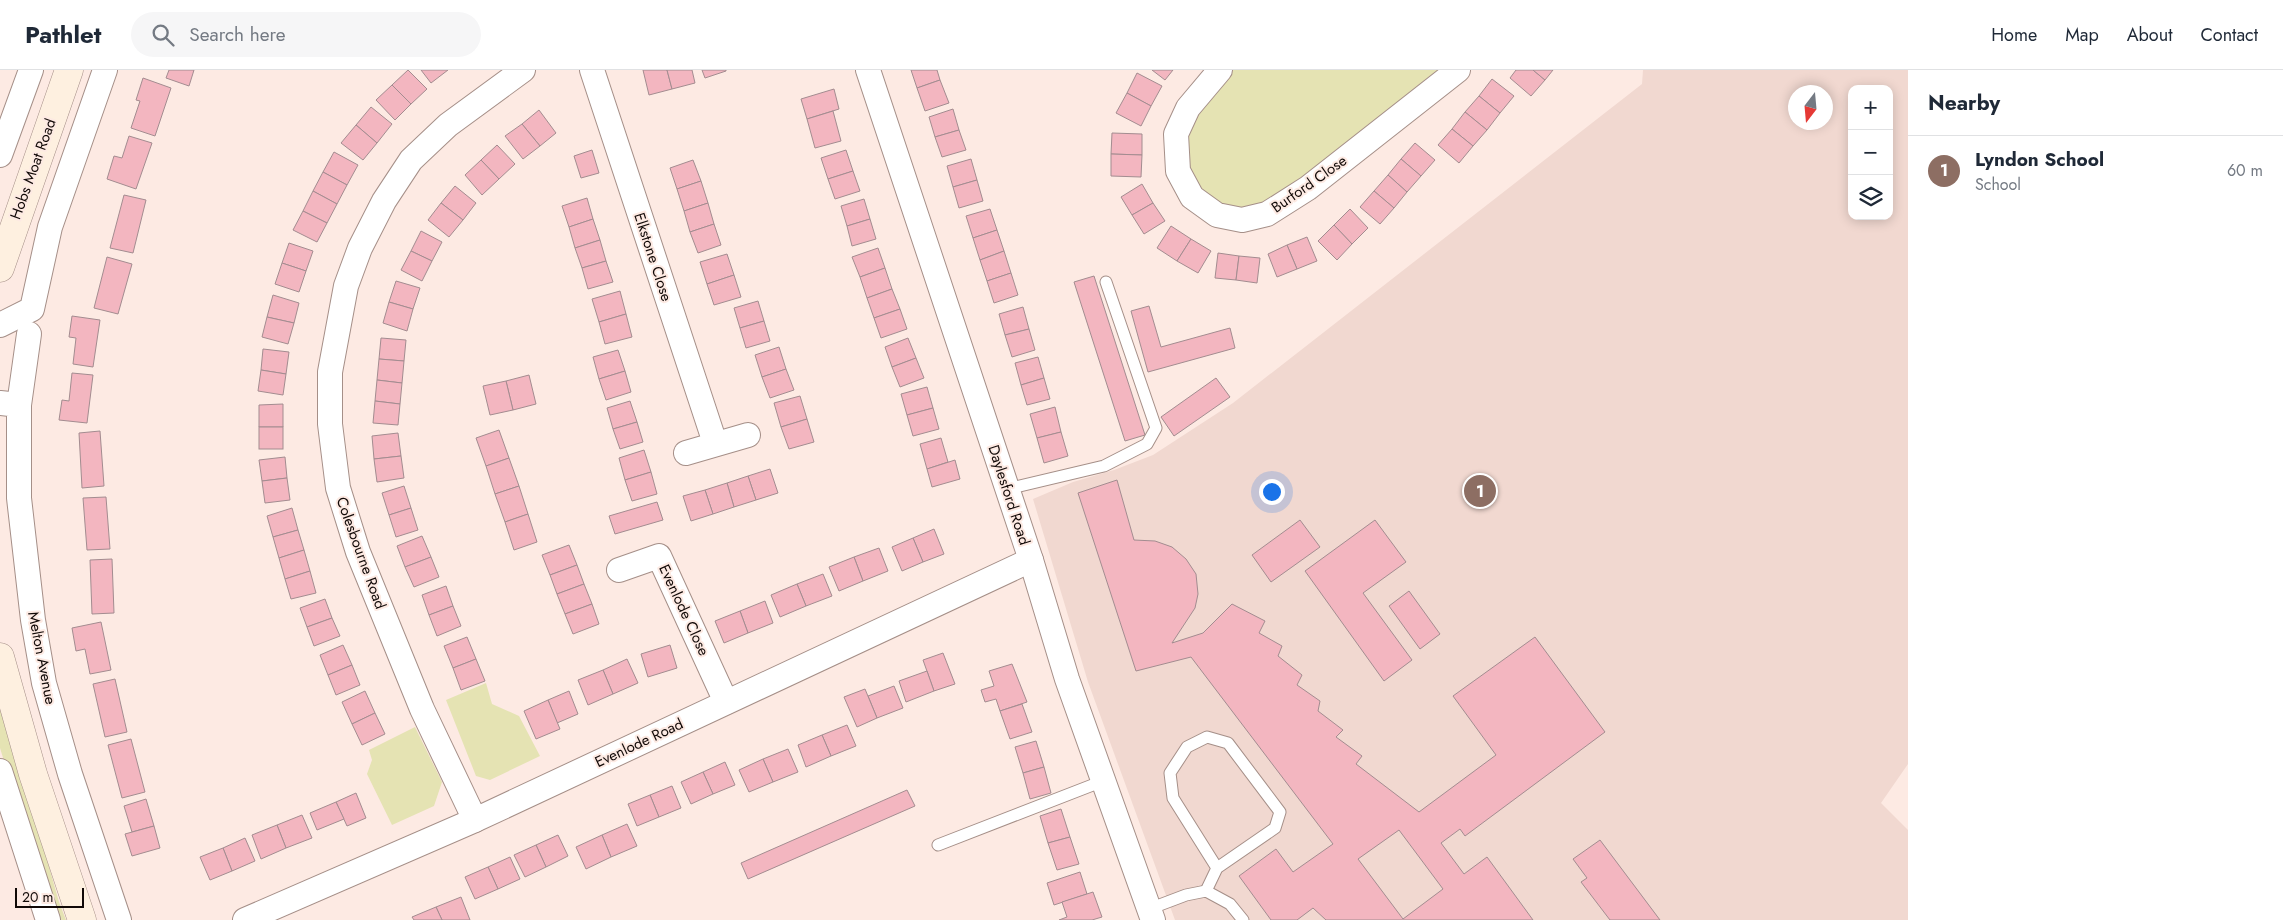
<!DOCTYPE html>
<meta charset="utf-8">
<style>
body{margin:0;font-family:Jost,sans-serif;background:#f6f6f7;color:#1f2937}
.controls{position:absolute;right:15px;top:15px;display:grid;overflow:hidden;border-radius:10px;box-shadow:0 2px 12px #0003}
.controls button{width:45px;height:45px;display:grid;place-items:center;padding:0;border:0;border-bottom:1px solid #e0e1e3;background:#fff;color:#1f2937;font:25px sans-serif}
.compass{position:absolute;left:1788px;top:15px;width:45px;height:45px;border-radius:50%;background:#fff;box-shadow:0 2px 12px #0003;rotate:196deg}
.scale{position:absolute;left:15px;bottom:12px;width:69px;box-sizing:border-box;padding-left:5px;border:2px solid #110907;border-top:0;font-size:14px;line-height:18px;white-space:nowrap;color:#110907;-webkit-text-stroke:4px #fdeae3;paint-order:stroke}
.you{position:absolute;left:1271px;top:421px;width:18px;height:18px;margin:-12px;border:4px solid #fff;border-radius:50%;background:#1a73e8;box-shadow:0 0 0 8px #1a73e833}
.badge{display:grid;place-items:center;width:32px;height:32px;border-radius:50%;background:#2563eb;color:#fff;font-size:16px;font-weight:700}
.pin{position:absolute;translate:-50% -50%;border:2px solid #fff;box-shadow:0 1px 5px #0006}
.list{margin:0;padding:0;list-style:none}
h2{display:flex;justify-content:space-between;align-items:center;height:65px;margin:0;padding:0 20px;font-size:21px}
h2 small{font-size:16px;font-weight:400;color:#747a83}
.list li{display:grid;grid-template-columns:32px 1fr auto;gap:15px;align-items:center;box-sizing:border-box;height:70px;padding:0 20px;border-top:1px solid #e0e1e3}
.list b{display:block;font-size:19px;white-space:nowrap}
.list p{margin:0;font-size:16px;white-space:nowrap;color:#747a83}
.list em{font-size:16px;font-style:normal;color:#747a83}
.icon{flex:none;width:28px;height:28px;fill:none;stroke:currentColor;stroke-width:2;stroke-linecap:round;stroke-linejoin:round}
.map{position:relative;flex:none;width:1908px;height:850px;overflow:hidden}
header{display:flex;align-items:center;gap:30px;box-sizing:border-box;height:70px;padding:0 25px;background:#fff;border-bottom:1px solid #e0e1e3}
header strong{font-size:24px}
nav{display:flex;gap:28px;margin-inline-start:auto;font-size:18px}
.search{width:350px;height:45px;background:#f6f6f7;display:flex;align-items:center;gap:12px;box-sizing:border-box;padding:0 18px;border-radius:28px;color:#747a83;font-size:19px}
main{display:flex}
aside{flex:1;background:#fff}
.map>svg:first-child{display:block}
</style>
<header>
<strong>Pathlet</strong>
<div class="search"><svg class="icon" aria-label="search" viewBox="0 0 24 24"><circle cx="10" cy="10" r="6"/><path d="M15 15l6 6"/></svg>Search here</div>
<nav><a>Home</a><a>Map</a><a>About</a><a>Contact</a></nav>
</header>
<main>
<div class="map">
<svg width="1908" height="850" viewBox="0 0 1908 850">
<rect width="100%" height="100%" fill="#fdeae3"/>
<path fill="#f1d8d0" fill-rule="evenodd" d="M1643 0H1908V694L1881 733 1908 760V850H1175L1088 612 1033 429 1073 412 1114 400 1153 385 1233 333 1642 14ZM1852 19H1889V146H1852ZM1796 22H1826V52H1796Z"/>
<g fill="#e5e3b3">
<polygon points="1231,0 1444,0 1283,124 1254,140 1216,134 1201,122 1185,89 1185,70 1200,37"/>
<polygon points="486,613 492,634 519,646 540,686 490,710 476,706 446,630"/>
<polygon points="0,624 59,832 66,850 53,850 0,678"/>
<polygon points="415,657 442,712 434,736 392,755 367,704 372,690 369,680"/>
</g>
<g fill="#f3b6c0" stroke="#a38c90" fill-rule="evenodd">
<polygon points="169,0 194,0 189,16 166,8"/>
<polygon points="408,0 427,19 411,34 392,15"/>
<polygon points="421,0 448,0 431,13"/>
<polygon points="643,0 667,0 672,19 649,25"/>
<polygon points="667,0 692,0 695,13 672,19"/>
<polygon points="702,0 726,0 726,1 705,8"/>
<polygon points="911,0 937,0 940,10 917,18"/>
<polygon points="1152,0 1173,0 1165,10"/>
<polygon points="1516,0 1533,0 1545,10 1531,26 1510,8"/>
<polygon points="1533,0 1553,0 1545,10"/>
<polygon points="1137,3 1162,16 1151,36 1127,23"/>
<polygon points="143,8 171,18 155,66 131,58 140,31 136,30"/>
<polygon points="1492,9 1514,26 1500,43 1479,26"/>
<polygon points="940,10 949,33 925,41 917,18"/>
<polygon points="392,15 411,34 395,50 376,30"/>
<polygon points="834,19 839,39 807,49 801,29"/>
<polygon points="1127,23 1151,36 1141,56 1116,43"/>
<polygon points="1479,26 1500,43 1487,60 1465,42"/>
<polygon points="371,37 392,54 377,73 356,55"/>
<polygon points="953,39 959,60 935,67 929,47"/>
<polygon points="539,40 556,63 540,76 522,54"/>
<polygon points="833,41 841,71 815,78 807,49"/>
<polygon points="1465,42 1487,60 1473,76 1452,59"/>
<polygon points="522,54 540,76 523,89 505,66"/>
<polygon points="356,55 377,73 363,90 341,73"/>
<polygon points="1452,59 1473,76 1459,93 1438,75"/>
<polygon points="959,60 966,80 942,87 935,67"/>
<polygon points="1112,63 1142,64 1142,85 1111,84"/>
<polygon points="129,66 152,73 136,119 107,109 114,86 122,88"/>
<polygon points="1415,73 1435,90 1421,106 1401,89"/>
<polygon points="497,75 515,94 499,109 481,90"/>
<polygon points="592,80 599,103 581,108 574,86"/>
<polygon points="846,80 853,101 828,109 821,88"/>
<polygon points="334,82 358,95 347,115 323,102"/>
<polygon points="1111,84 1142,85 1141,107 1111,106"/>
<polygon points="971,89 977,110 953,117 947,96"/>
<polygon points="1401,89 1421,106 1407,122 1388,105"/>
<polygon points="481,90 499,109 482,125 465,105"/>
<polygon points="693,90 701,111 677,119 670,98"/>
<polygon points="853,101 860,121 835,129 828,109"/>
<polygon points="323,102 347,115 337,134 313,121"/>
<polygon points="1388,105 1407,122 1394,138 1374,121"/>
<polygon points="977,110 983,131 959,138 953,117"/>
<polygon points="701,111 708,133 684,141 677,119"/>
<polygon points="1142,114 1153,133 1132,145 1121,127"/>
<polygon points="455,116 476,133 463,150 441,133"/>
<polygon points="313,121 337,134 327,153 303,141"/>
<polygon points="1374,121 1394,138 1380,154 1360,137"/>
<polygon points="124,125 146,130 133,183 110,178"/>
<polygon points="587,128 593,149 569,157 562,136"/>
<polygon points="864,129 870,149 847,156 841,136"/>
<polygon points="441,133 463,150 449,167 428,150"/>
<polygon points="708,133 714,154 690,162 684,141"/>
<polygon points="1153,133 1165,151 1144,164 1132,145"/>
<polygon points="990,139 997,160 973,168 966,146"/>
<polygon points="1350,139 1368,158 1352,174 1334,155"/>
<polygon points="303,141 327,153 317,172 293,160"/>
<polygon points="593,149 600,170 575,178 569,157"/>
<polygon points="870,149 876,169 852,176 847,156"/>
<polygon points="714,154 721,175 698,183 690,162"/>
<polygon points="1334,155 1352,174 1337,190 1318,171"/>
<polygon points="1171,156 1191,169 1177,191 1157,178"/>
<polygon points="997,160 1004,181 980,190 973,168"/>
<polygon points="421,161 442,172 432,191 411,181"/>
<polygon points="1307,167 1317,191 1297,199 1287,175"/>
<polygon points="1191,169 1211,181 1198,203 1177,191"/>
<polygon points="600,170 606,191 582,198 575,178"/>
<polygon points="289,173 313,181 306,201 282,193"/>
<polygon points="1287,175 1297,199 1277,207 1268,184"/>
<polygon points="878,178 885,198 860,207 852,187"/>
<polygon points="411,181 432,191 422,211 401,200"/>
<polygon points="1004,181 1011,203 987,211 980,190"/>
<polygon points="1218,183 1239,186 1236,210 1215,208"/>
<polygon points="727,184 734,205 707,214 700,192"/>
<polygon points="1239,186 1260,188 1257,213 1236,210"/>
<polygon points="107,187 132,194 118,244 94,238"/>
<polygon points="606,191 613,212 588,219 582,198"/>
<polygon points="282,193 306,201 299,222 275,214"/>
<polygon points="885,198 892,219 867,228 860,207"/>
<polygon points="1011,203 1018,225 994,233 987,211"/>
<polygon points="734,205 741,227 714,235 707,214"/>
<polygon points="1094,206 1145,365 1125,371 1074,212"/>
<polygon points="396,211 420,218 413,239 389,232"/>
<polygon points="892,219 900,239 874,248 867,228"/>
<polygon points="620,221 626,244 599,252 592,229"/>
<polygon points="273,225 299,233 294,253 267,247"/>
<polygon points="758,231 764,251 740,258 734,238"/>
<polygon points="389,232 413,239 407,261 383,253"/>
<polygon points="1149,236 1161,277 1230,258 1235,278 1148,302 1131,241"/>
<polygon points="1023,237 1029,259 1005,265 999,244"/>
<polygon points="900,239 907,259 881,268 874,248"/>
<polygon points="626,244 632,267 605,274 599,252"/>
<polygon points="72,246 100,250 93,297 73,294 76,268 69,267"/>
<polygon points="267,247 294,253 288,274 262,267"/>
<polygon points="764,251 770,271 746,278 740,258"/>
<polygon points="1029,259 1035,280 1012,287 1005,265"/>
<polygon points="381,268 406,270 404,291 379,289"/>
<polygon points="908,268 916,288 892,297 885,277"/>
<polygon points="779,277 786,299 762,307 755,285"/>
<polygon points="263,279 289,282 286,304 261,300"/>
<polygon points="618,280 625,301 599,309 593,287"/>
<polygon points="1038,287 1044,308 1021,315 1015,293"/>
<polygon points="916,288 924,308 900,317 892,297"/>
<polygon points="379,289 404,291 402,313 377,310"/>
<polygon points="786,299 794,320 770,328 762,307"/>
<polygon points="261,300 286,304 283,325 258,321"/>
<polygon points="625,301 631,322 606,330 599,309"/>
<polygon points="72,303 93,305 87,353 59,350 62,330 69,331"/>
<polygon points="529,305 536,334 513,340 506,311"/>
<polygon points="1044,308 1050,329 1027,335 1021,315"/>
<polygon points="1216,308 1230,327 1174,366 1161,347"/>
<polygon points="377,310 402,313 400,334 375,331"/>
<polygon points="506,311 513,340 490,345 483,316"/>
<polygon points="927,317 933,338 907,345 901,324"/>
<polygon points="800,326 807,349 781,357 774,333"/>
<polygon points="375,331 400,334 398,355 373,353"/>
<polygon points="630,331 637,352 613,359 607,338"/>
<polygon points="283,334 283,357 259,357 259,335"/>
<polygon points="1055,337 1061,362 1037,368 1030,344"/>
<polygon points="933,338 939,359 913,366 907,345"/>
<polygon points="807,349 814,372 789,379 781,357"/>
<polygon points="637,352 643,372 620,379 613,359"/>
<rect x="259" y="357" width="24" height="22"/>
<polygon points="499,360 509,388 486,396 476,368"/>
<polygon points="100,361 104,416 82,418 79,363"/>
<polygon points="1061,362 1068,386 1044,393 1037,368"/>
<polygon points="398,363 401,386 374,389 372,366"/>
<polygon points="941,368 948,392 927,399 920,374"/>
<polygon points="644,380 651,402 625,410 619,388"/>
<polygon points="401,386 404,408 377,412 374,389"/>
<polygon points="285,387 287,408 262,411 259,390"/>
<polygon points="509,388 519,416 495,424 486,396"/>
<polygon points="955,390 960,409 932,417 927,399"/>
<polygon points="770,399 778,423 756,430 748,406"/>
<polygon points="651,402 657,424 632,431 625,410"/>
<polygon points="748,406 756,430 734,437 727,413"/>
<polygon points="287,408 290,430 265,433 262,411"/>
<path d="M1117 410 1134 470 1155 471 1172 477 1186 489 1196 504 1198 524 1195 538 1172 573 1203 563 1232 534 1265 551 1259 563 1282 576 1278 586 1302 605 1297 615 1320 631 1318 641 1343 660 1336 667 1362 686 1356 694 1419 742 1496 685 1453 626 1535 567 1605 662 1465 766 1460 759 1441 773 1464 804 1487 787 1533 850H1326L1313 838 1297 850H1271L1239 806 1276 779 1293 802 1333 774 1191 587 1136 601 1078 423ZM1399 760 1443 819 1403 849 1358 789Z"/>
<polygon points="727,413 734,437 713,444 705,420"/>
<polygon points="404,416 411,438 389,445 382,423"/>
<polygon points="519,416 528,444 505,452 495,424"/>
<polygon points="705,420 713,444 691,451 683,426"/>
<polygon points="106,427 110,479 87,480 83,428"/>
<polygon points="657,432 663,450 615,464 609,446"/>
<polygon points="292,438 298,460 273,467 267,446"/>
<polygon points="411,438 418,460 396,467 389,445"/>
<polygon points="528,444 537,472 514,480 505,452"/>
<polygon points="1300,450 1320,477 1271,512 1252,485"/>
<polygon points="1375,450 1406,492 1363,523 1412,590 1384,611 1305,501"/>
<polygon points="934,459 944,484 923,492 913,468"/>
<polygon points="298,460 304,480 279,488 273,467"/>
<polygon points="422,466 431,487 405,497 397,476"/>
<polygon points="913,468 923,492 902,501 892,477"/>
<polygon points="569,475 577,495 550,505 542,485"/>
<polygon points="879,478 888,501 863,511 854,487"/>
<polygon points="304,480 310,501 285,509 279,488"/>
<polygon points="431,487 439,507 414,517 405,497"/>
<polygon points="854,487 863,511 839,521 829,497"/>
<polygon points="112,489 114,543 92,544 90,490"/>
<polygon points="577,495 584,514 557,524 550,505"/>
<polygon points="310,501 316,523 291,529 285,509"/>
<polygon points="823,504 832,526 806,536 797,514"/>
<polygon points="584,514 592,534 565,544 557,524"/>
<polygon points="797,514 806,536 780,547 771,525"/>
<polygon points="446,516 453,536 429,545 422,525"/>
<polygon points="1409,521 1440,564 1420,579 1389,536"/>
<polygon points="325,529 332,548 307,557 300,538"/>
<polygon points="765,531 773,553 748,563 740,541"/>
<polygon points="592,534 599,554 573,564 565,544"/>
<polygon points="453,536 461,556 437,566 429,545"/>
<polygon points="740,541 748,563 724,573 715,551"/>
<polygon points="332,548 340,566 314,576 307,557"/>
<polygon points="101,552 111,600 90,604 85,579 76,581 72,558"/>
<polygon points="467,567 476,589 453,598 444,576"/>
<polygon points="343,575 352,595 328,605 320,585"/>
<polygon points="670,575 677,598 648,607 641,584"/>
<polygon points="943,583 955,614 934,621 923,590"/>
<polygon points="476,589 485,611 461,620 453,598"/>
<polygon points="627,589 638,613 613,624 603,600"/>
<polygon points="1012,594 1027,632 1000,641 996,629 985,632 981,620 994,616 989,601"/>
<polygon points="352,595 360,615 336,625 328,605"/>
<polygon points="603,600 613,624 588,635 578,610"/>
<polygon points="927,601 934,621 906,632 899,611"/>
<polygon points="115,609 127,662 105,667 93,614"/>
<polygon points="894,616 903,638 877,648 868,626"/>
<polygon points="865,619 877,648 857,657 844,627"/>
<polygon points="365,621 375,643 352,654 342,632"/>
<polygon points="569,621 578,644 557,653 548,630"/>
<polygon points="548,630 560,659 536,669 524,641"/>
<polygon points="1022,634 1032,662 1010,669 1000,641"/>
<polygon points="375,643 385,664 362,675 352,654"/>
<polygon points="847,655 856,676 831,686 822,665"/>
<polygon points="822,665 831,686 806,697 798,675"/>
<polygon points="131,669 145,722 122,728 108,675"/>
<polygon points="1036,671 1044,697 1023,703 1015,677"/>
<polygon points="788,679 798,702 773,712 763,689"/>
<polygon points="763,689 773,712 749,722 739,700"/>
<polygon points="725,692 735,715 713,724 703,702"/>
<polygon points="1044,697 1051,723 1030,729 1023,703"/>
<polygon points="703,702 713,724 691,734 681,712"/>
<polygon points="672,716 681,738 659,747 650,725"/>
<polygon points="907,720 915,736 748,809 741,793"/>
<polygon points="356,723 366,748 347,756 336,732"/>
<polygon points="650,725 659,747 637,756 628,734"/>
<polygon points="146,729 154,756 132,762 124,736"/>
<polygon points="336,732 344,749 317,760 310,743"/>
<polygon points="1061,739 1070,767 1048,773 1040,746"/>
<polygon points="302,745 312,768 286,778 277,755"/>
<polygon points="627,754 637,776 611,787 602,765"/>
<polygon points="277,755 286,778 261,789 252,765"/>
<polygon points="154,756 160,778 132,786 125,764"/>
<polygon points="558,765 568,786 546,797 536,775"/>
<polygon points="602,765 611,787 586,799 576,777"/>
<polygon points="1070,767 1079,794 1057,800 1048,773"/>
<polygon points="245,768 255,791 232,801 223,778"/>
<polygon points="1600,770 1660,850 1610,850 1581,812 1587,808 1573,789"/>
<polygon points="536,775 546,797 525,807 514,785"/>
<polygon points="223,778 232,801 210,810 200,787"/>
<polygon points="510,787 520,809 498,819 488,797"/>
<polygon points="488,797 498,819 475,829 465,807"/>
<polygon points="1080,802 1087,824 1054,835 1047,813"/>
<polygon points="1093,822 1102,847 1092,850 1059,850 1067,847 1062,832"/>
<polygon points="461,827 470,850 442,850 436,837"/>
<polygon points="436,837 442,850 414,850 412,847"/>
</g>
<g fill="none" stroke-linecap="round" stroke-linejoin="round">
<g stroke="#a58f88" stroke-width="13">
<g id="lane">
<polyline points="1007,419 1104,396 1147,374 1156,358 1106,212"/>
<polyline points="938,775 1103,711"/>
<polyline points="1206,821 1217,798 1275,758 1280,742 1228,673 1207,667 1187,677 1170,703 1173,728 1217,798"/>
<polyline points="1149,839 1186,825 1206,821 1230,834 1243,850"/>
</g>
</g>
<g stroke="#a58f88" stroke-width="26">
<g id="street">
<polyline points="592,0 715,373"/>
<polyline points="868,0 1031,490 1067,609 1153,850"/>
<polyline points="1220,0 1188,38 1176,64 1178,101 1192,127 1217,145 1242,150 1267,144 1308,118 1458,0"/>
<polyline points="0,85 31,0"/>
<polyline points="0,255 32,239 50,157 105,0"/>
<polyline points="0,333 19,335 19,428 33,550 44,613 70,704 119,850"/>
<polyline points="19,335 29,264"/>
<polyline points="686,383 748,365"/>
<polyline points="619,500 659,486 726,632"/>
<polyline points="0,701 48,850"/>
<polyline points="475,750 422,639 358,482 338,418 330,354 330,302 346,216 360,178 384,131 411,90 448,55 523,0"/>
<polyline points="245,850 475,750 1031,490"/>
</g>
</g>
<g stroke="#a58f88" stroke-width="29">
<g id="secondary">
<polyline points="0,198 69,0"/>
<polyline points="0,587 33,704 82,850"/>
</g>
</g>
<use href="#lane" stroke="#fff" stroke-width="11"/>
<use href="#street" stroke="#fff" stroke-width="24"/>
<use href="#secondary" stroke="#fef0e0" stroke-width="28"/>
</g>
<g text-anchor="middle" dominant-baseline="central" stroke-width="4" stroke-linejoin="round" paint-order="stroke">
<g font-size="15" fill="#110907" stroke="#fdeae3">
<text transform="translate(33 99) rotate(-70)">Hobs Moat Road</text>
<text transform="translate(1309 114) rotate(-35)">Burford Close</text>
<text transform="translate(653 187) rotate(72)">Elkstone Close</text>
<text transform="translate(1009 425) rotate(72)">Daylesford Road</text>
<text transform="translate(361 483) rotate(70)">Colesbourne Road</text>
<text transform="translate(684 540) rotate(65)">Evenlode Close</text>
<text transform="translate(42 588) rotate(79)">Melton Avenue</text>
<text transform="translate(639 673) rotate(-25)">Evenlode Road</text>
</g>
</g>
</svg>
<div class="controls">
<button>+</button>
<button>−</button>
<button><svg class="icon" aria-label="layers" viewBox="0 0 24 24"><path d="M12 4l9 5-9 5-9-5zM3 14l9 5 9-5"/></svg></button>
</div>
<svg class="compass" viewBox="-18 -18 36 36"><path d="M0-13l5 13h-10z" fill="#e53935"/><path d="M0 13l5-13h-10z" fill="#747a83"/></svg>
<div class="scale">20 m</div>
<div class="you"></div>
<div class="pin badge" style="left:1480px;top:421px;background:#8d6e63">1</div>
</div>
<aside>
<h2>Nearby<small></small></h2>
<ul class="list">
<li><span class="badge" style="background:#8d6e63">1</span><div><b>Lyndon School</b><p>School</p></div><em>60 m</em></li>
</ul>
</aside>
</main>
